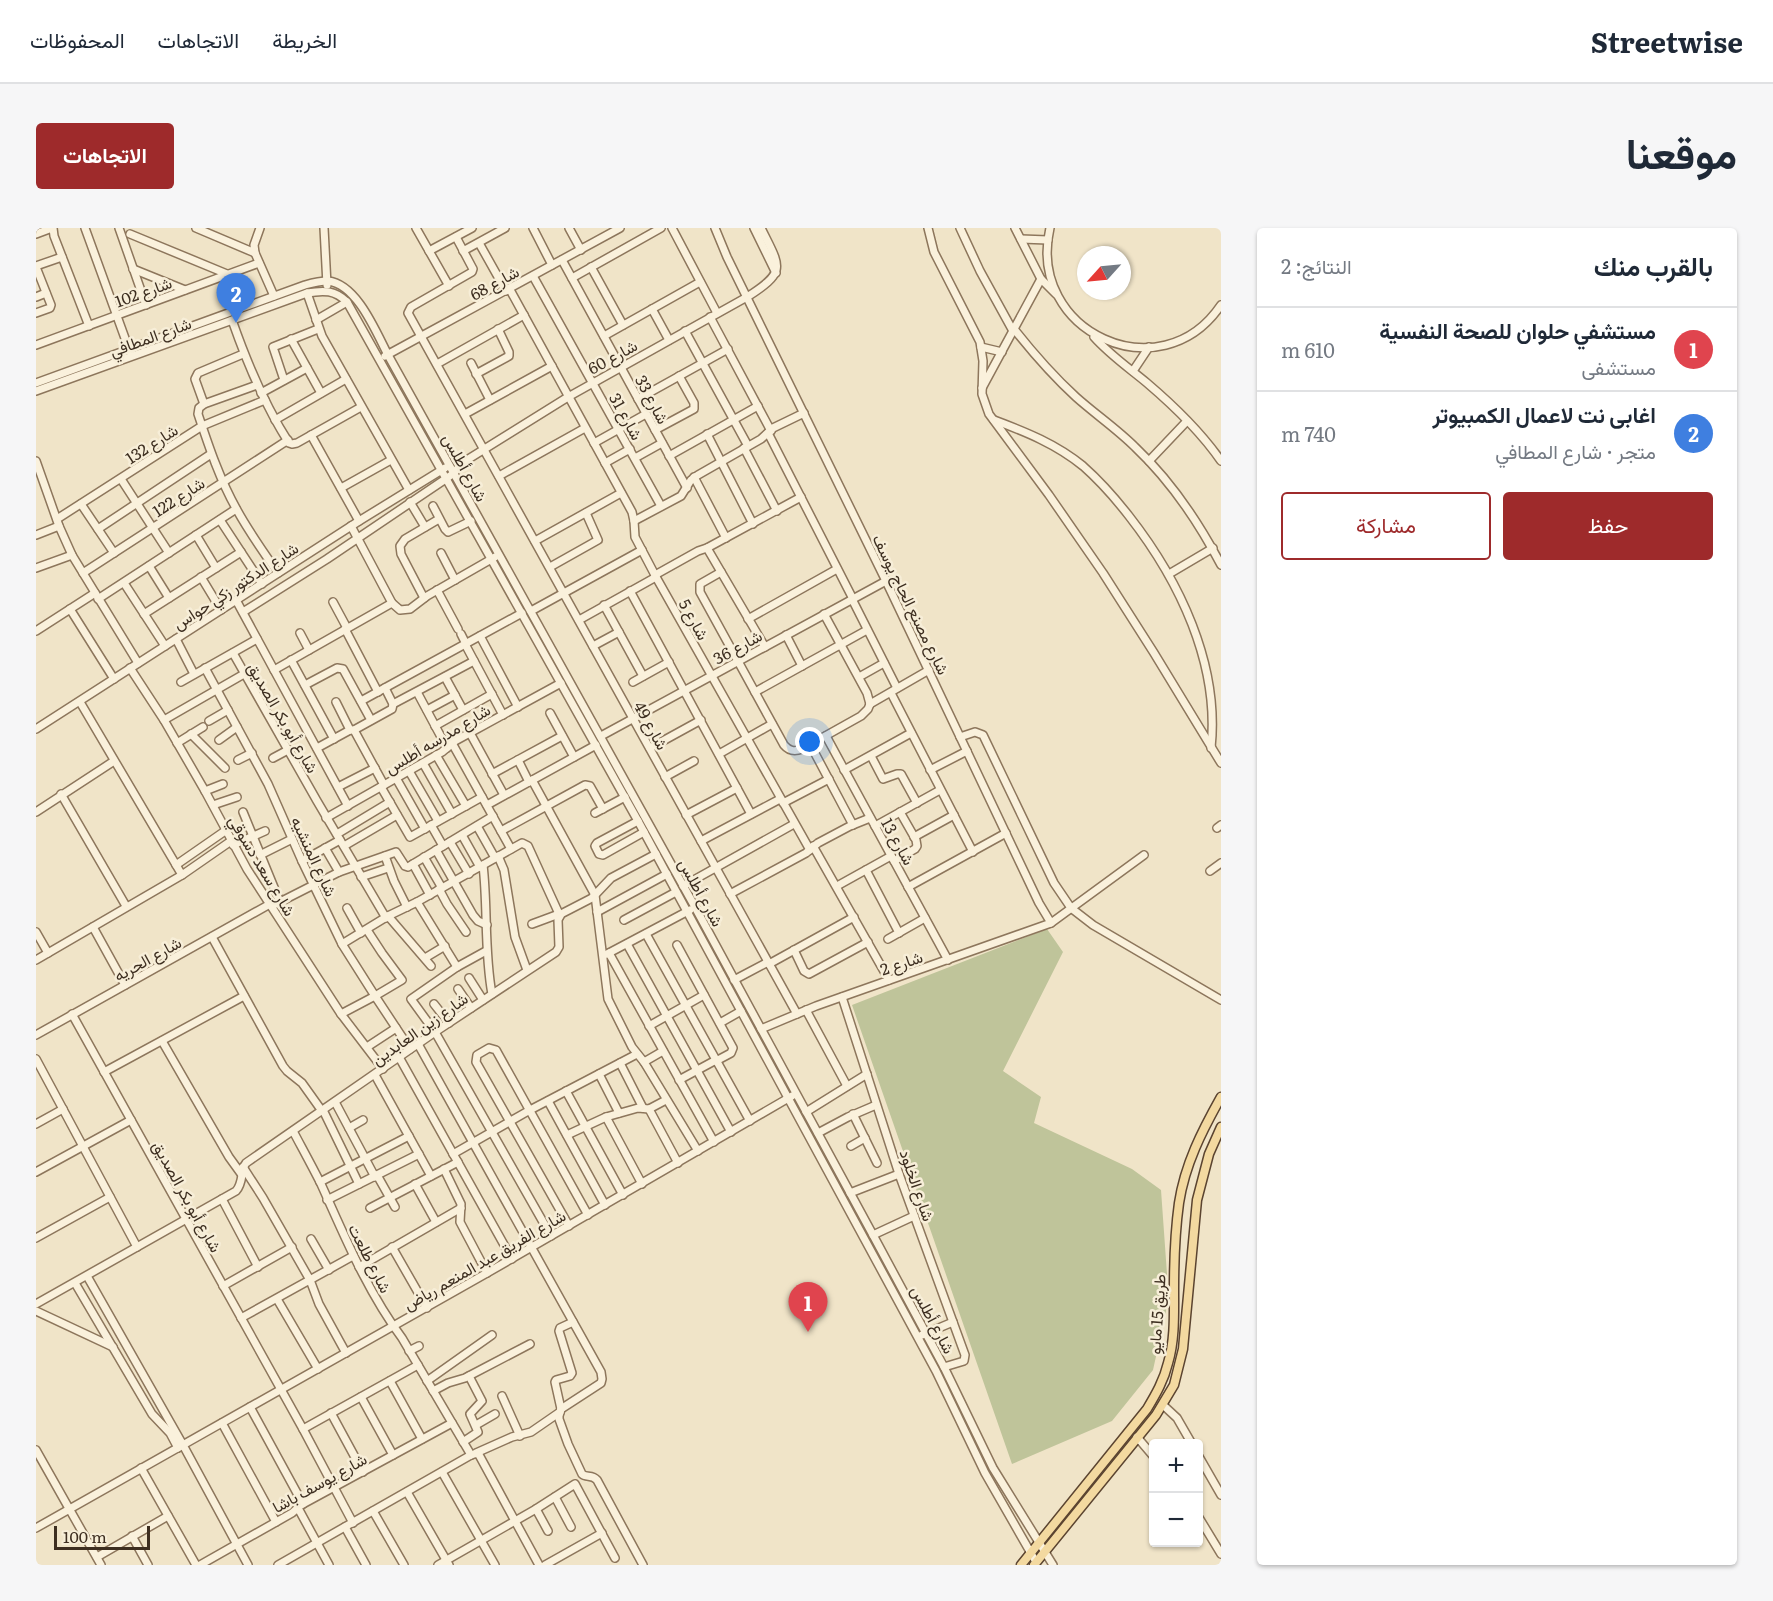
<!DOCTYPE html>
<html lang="ar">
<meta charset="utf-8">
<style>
body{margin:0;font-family:Literata,Vazirmatn,serif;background:#f6f6f7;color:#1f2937;direction:rtl}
.controls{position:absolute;right:18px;bottom:18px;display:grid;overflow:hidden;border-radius:6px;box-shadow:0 2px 4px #0004}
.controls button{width:54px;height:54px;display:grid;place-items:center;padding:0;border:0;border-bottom:2px solid #e0e1e3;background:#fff;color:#1f2937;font:30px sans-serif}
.compass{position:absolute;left:1041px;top:18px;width:54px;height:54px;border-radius:50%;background:#fff;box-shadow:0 2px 4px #0004;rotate:243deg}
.scale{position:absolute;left:18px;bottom:15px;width:96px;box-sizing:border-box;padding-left:6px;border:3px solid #3d2e20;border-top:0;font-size:16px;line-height:21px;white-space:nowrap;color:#3d2e20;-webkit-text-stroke:4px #f7eed8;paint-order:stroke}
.you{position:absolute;left:774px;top:514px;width:21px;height:21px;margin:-15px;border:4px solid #fff;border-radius:50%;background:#1a73e8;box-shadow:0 0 0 9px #1a73e833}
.badge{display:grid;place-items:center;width:39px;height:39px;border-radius:50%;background:#9e2a2b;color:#fff;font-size:20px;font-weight:700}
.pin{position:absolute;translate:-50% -50px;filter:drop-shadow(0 2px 3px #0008)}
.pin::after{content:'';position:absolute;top:32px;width:21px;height:18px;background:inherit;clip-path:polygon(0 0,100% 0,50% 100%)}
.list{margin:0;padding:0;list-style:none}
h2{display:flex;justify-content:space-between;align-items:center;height:78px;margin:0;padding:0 24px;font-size:26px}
h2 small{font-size:20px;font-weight:400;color:#747a83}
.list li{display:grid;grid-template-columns:39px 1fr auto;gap:18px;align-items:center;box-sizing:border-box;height:84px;padding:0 24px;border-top:2px solid #e0e1e3}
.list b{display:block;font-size:22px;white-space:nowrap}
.list p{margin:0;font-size:20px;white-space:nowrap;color:#747a83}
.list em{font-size:20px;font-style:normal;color:#747a83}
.actions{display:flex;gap:12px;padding:18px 24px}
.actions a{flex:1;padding:14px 0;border:2px solid #9e2a2b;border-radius:6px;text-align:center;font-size:21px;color:#9e2a2b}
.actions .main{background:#9e2a2b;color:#fff}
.map{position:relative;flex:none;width:1185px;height:1337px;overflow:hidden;direction:ltr;border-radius:6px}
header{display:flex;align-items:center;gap:36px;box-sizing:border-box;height:84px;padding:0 30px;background:#fff;border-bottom:2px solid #e0e1e3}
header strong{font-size:28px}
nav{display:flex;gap:33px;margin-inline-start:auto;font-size:21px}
.intro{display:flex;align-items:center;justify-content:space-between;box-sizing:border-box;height:144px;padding:0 36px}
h1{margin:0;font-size:42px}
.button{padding:15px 27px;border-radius:6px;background:#9e2a2b;color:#fff;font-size:21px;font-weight:700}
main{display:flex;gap:36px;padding:0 36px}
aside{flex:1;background:#fff;border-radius:6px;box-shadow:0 2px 4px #0004}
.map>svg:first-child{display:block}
</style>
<header>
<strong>Streetwise</strong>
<nav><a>الخريطة</a><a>الاتجاهات</a><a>المحفوظات</a></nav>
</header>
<div class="intro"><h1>موقعنا</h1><a class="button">الاتجاهات</a></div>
<main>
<aside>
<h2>بالقرب منك<small>النتائج: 2</small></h2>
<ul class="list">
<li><span class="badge" style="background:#e0444e">1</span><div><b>مستشفي حلوان للصحة النفسية</b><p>مستشفى</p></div><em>610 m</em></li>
<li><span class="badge" style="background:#3f7fe0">2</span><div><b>اغابى نت لاعمال الكمبيوتر</b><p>متجر · شارع المطافي</p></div><em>740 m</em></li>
</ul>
<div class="actions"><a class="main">حفظ</a><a>مشاركة</a></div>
</aside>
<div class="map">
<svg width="1185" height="1337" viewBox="0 0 1185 1337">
<rect width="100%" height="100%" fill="#f0e4c8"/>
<polygon fill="#bfc49a" points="1011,701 1027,724 967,843 1005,869 998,895 1096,941 1125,962 1131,1046 1130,1083 1117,1142 1076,1193 976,1236 816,777"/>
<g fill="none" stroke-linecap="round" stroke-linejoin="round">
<g stroke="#8d765c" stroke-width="10">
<g id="minor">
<polyline points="17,0 18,8 53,98"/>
<polyline points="49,0 94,124"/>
<polyline points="83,0 110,77"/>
<polyline points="160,0 219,25"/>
<polyline points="224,0 218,17 219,25 238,68"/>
<polyline points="288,0 291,57"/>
<polyline points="380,0 413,58"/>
<polyline points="497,0 516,37"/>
<polyline points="533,0 545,22"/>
<polyline points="636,0 681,85"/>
<polyline points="679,0 691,29 850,353 1003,675 1015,695"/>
<polyline points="718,0 740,45"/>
<polyline points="892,0 898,24 944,114 947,133 946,166 953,186 1013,267 1067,345 1118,425 1185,535"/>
<polyline points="924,0 944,43 977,103"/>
<polyline points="979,0 1005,51 1020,66"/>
<path d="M1014 0C990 104 1125 166 1185 77"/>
<polyline points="0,6 16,0"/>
<polyline points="94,6 191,46"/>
<polyline points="420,9 437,41 436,44 375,79 372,85 761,786"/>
<polyline points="985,11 1012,12"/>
<polyline points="443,15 470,63"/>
<polyline points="393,23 436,0"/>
<polyline points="427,23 469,0"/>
<polyline points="526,32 651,260"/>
<polyline points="0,38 26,29"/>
<polyline points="0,39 15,77 14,80 0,85"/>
<polyline points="555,39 587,97"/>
<polyline points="97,41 149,62"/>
<polyline points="497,48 625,278"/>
<polyline points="536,50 625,0"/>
<polyline points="473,60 596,284 598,293 599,309 620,349 774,622"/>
<polyline points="271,65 286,108 373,262"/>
<polyline points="0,69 10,65"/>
<polyline points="616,81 633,112"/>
<polyline points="674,89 735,203"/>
<path d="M196 92C211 135 228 176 253 215L256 216 261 215 325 179"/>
<polyline points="280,92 311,74"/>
<path d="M978 101C997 125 1017 148 1040 169 1059 186 1081 201 1099 219 1135 253 1162 293 1185 337"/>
<polyline points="649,103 712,218"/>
<polyline points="568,108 664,54"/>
<path d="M1058 109C1074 127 1093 140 1111 155 1138 178 1165 204 1185 233"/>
<polyline points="255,111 285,165"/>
<polyline points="0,117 223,35"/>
<polyline points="945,119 966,124"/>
<polyline points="349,128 584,0"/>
<polyline points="435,135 454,172"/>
<polyline points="401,136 488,87"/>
<polyline points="1097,143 1113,119"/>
<polyline points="440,146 473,128 473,124 462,101"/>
<polyline points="248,152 237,119 282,101"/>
<path d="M0 155 269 57C276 55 284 53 292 53 321 56 340 104 352 127L659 679 837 1007 908 1139 957 1240 1017 1337"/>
<path d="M221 157 168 176 163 180 162 186C173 219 184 252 201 282 213 304 228 325 242 345"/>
<polyline points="946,160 1005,51"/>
<path d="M0 163 271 65C288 62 299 62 311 74L602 593 900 1143 949 1245 1000 1334"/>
<polyline points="225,165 271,140"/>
<polyline points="602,171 692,121"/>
<polyline points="168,176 159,151 162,145 207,126"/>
<polyline points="429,186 516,138"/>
<polyline points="239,192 310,151"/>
<path d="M958 192C990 204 1020 216 1047 238 1064 253 1079 270 1093 288 1143 352 1184 436 1175 520"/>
<polyline points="619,202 658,181 658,175 643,148"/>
<polyline points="732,205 817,371"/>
<polyline points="671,206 717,296"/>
<polyline points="275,207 323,293"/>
<polyline points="558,215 610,186"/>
<polyline points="708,220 741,283"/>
<polyline points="633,228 722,178"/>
<polyline points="599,230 626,215"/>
<polyline points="0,233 23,298 36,327 102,435"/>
<polyline points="1113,233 1151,193"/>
<polyline points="569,235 594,221"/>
<polyline points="463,248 549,200"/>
<polyline points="658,249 690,310"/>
<polyline points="85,251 133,325"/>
<polyline points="305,260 355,232"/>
<polyline points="374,274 389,299"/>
<polyline points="45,276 78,325"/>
<polyline points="397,278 409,301 412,304 435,293"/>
<polyline points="21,291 166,198 229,172"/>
<polyline points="184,292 226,356"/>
<polyline points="598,293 645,268 655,252 662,247 725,211 737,200 768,185"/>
<polyline points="315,298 356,375 364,382 374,381 391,368 459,329"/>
<polyline points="62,301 175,226"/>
<polyline points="0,307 23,298"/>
<polyline points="160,307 180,340"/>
<polyline points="499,313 585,265"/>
<polyline points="671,320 729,419"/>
<polyline points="405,325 419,352"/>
<polyline points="113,338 133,370"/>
<polyline points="514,339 562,312 550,285"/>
<polyline points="0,340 36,327"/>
<path d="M685 344 664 356V364L748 517C753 523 758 524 766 521L825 488 832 481 834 476"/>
<polyline points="47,345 252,212"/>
<polyline points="1133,346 1177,320"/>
<polyline points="619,347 662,323 671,320 765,269"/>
<polyline points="165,349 185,382"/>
<polyline points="88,355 129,418"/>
<polyline points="401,362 422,401"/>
<polyline points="594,363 715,586"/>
<polyline points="388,370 365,326 364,318 369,311 403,291"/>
<polyline points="62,371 200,281"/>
<polyline points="816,371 861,460"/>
<polyline points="200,372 312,578"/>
<polyline points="297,374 311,400"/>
<polyline points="568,377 607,448"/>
<polyline points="34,381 78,451"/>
<polyline points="495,383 606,322"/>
<path d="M207 384 291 331 411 250 418 245 426 235 532 169 711 69C752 43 744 39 725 0"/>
<polyline points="108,386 205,324"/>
<polyline points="788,386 831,465 834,476"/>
<polyline points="712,391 801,341"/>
<polyline points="543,392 620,349"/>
<polyline points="309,401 342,464"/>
<polyline points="0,403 59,365"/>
<polyline points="264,405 273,422"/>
<polyline points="425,406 430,416"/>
<polyline points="750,407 766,438"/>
<polyline points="444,408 482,479"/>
<polyline points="140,411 158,446"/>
<polyline points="429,416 467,487"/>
<polyline points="557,418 583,404"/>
<polyline points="197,425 281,573 350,690"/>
<polyline points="255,432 298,511"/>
<polyline points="94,440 128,492 169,563 211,641 305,786 347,841"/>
<polyline points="169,440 232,556 266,633 306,716 339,768 374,821"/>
<polyline points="238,442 356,375"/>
<polyline points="409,449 427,482"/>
<polyline points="823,449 848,435"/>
<polyline points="145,454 221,411"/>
<polyline points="597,454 633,434"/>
<polyline points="269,457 301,440 307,441 335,492"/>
<polyline points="381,464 411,520"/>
<polyline points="719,464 831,402"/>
<polyline points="855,465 937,624"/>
<polyline points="325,473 486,385"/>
<polyline points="44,474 146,647"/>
<polyline points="300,474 314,502"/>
<polyline points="357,476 438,433"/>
<polyline points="834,476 893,442"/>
<polyline points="391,482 419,467"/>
<polyline points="514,485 538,529"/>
<polyline points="128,492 208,446"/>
<polyline points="173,493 192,482"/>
<polyline points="399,498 456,466"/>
<polyline points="0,501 323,293 409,240"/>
<polyline points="318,502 356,481 357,476 349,460"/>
<polyline points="434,505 468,567"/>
<polyline points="155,506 189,540"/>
<polyline points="565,508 850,353"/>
<polyline points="790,508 912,732"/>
<polyline points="924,509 939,504 947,507 1018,655 1035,680 1057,697 1185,772"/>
<polyline points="183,512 201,499"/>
<polyline points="141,515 167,499"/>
<polyline points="416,515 475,621"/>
<polyline points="774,516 817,597"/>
<polyline points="281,520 314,502 318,502 348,557"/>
<polyline points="614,520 665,492"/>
<polyline points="683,526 736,496"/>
<polyline points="400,527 430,578"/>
<polyline points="835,528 847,551 861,546 865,546 881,575"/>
<polyline points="237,530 252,522"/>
<polyline points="202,532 216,525"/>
<polyline points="482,532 493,554"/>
<polyline points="387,535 416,586"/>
<polyline points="808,542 875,505"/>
<polyline points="894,542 931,523"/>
<polyline points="373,543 402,593"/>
<polyline points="456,546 526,508"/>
<polyline points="629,549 658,533"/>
<polyline points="360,550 389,601"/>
<polyline points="496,552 559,667 572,771 596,819 608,834 662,923"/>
<polyline points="302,559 339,540"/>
<polyline points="345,559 374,609 446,569"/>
<polyline points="169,563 187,556"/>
<polyline points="25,566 90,678"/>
<polyline points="747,575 793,551"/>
<polyline points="177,577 201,569"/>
<polyline points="451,577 560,517"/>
<polyline points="0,584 78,533"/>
<polyline points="207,584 244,674"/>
<polyline points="559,585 589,569"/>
<polyline points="650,587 701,560"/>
<polyline points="290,590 406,524 419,513 525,455"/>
<polyline points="602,593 561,615 559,618 563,626 567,627 608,604"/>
<polyline points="395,597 407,618"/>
<polyline points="441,598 459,630"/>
<polyline points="839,598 904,562"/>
<polyline points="1181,600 1185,597"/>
<polyline points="465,603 549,557 554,558 567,581"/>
<polyline points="301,606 354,574"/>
<polyline points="426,607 444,639"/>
<polyline points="878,609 918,587"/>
<polyline points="665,613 744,571"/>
<polyline points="414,614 433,646"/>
<polyline points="197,617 229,603"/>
<polyline points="308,618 361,587"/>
<polyline points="777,618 853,752"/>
<polyline points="289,620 303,644"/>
<polyline points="400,622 437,687 442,693 451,697"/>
<polyline points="224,627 256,611"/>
<polyline points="349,628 358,653 371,679"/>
<polyline points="462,628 468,642 479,709 491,742"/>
<polyline points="388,629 406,660"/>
<polyline points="266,633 304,612"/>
<polyline points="858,633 879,621 881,618 880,612 864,584"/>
<polyline points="377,636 394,667"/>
<polyline points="140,637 189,603"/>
<path d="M447 637C452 680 448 723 456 766"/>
<polyline points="830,642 863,705"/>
<polyline points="1174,643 1185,635"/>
<polyline points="325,649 352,640"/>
<polyline points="647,658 758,596"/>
<polyline points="801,658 855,628"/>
<polyline points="872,659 970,605"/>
<polyline points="403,661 411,676 430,704"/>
<polyline points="694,666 770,625 782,615 814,598 834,590"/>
<polyline points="381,674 421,739"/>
<polyline points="236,678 303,644 360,624 369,638 372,639 457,588"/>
<polyline points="311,680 325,705"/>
<polyline points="561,684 631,646"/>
<polyline points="352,688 395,738"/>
<polyline points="588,692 640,664"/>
<polyline points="496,696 523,686"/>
<polyline points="57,699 89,757"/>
<polyline points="0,704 12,725"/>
<polyline points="610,706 714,893"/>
<polyline points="176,709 247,838 251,843 266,855 286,883"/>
<polyline points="852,711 889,690"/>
<polyline points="306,716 352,688 381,674 486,615 492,618 524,688"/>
<polyline points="591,716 695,904"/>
<polyline points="641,717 697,820 695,825 680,833"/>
<polyline points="758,722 768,743 773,746 832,714"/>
<polyline points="450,723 421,739 375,771 399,804 515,1008"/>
<polyline points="573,725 678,914"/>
<polyline points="571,726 654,682"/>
<polyline points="389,730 409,718"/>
<polyline points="0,732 146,647 195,613"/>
<polyline points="733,736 818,689"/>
<polyline points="433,750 447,772"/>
<polyline points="698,752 732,734"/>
<polyline points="422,761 435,780"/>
<polyline points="806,769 863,946 929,1127 928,1133 908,1139"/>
<polyline points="398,776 413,795"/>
<polyline points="770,782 811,858"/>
<polyline points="36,786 267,1201 317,1295"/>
<polyline points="305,786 339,768 366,752 346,725 331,702"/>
<polyline points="684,795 705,783"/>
<polyline points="613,798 668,767"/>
<polyline points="725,801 780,778 1015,695 1108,627"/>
<polyline points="0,807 234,676"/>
<polyline points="126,813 193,929 206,947"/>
<polyline points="382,816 565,1144 566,1151 565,1155 525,1181"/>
<polyline points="331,819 360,800"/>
<polyline points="363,829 476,1031"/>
<polyline points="0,831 101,1019"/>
<polyline points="608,834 627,823"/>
<polyline points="584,835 607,880"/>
<polyline points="68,844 208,768"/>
<polyline points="563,846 583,885"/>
<polyline points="339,847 395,948"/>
<polyline points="643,852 680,832"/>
<polyline points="530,863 587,967"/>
<polyline points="512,873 569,977"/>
<polyline points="299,874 339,949"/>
<polyline points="613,881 642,935"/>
<polyline points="287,882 323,956"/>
<polyline points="770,884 831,846"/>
<polyline points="817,886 841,935"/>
<polyline points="570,889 606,956"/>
<polyline points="0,896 27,881"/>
<polyline points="313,900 327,892"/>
<path d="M257 903C266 920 276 938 285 956 309 1009 331 1063 366 1110L435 1227"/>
<polyline points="782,905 812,889 840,877"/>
<polyline points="531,907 570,889 602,880 613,881 630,872"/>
<polyline points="815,918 829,910"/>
<polyline points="417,926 494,882 601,826"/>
<polyline points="207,939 227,970 274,1052 283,1076 310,1125"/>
<polyline points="408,941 425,976 424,994 451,1045"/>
<polyline points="0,944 95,892"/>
<polyline points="341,947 359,979"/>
<polyline points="284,954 373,908"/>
<polyline points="379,956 400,994"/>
<polyline points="814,965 863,946"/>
<polyline points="186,971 222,1039"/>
<polyline points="291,972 383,926"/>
<polyline points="334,980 422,934"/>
<polyline points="533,998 440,834 441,827 453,820 460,822 552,987"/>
<polyline points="837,1007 878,988"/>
<polyline points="0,1010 74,969"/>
<polyline points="275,1011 293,1042"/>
<polyline points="356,1019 391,1080"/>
<polyline points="323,1039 425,980"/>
<polyline points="51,1048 147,1217 212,1337"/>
<polyline points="39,1055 116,1186 134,1205 142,1220"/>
<polyline points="187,1058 256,1019"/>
<polyline points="241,1071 282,1141"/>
<path d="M0 1076 200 963C208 954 204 943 210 935L399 804 520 724 523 719 522 692 525 686 556 670 575 650 620 626"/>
<polyline points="0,1083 77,1119"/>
<polyline points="205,1090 317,1028"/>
<polyline points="886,1107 917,1094"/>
<polyline points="373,1123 383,1118"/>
<polyline points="354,1153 386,1211"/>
<polyline points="391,1153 456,1107"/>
<polyline points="397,1163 412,1155 429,1150 494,1116"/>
<polyline points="466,1168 484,1208"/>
<polyline points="325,1169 357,1227"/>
<polyline points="1127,1177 1141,1190 1156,1216"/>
<polyline points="214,1179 267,1276"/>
<path d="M525 1181 523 1188V1191L532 1216 546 1246C550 1250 556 1246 561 1252L607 1337"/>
<polyline points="525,1181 519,1154 520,1152 534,1148 536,1145 523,1103 524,1100 537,1094"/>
<polyline points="295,1185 327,1244"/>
<polyline points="186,1195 240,1294"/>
<polyline points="440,1197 459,1186"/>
<polyline points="267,1201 382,1137"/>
<polyline points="1101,1209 1118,1229"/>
<polyline points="427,1214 442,1204 434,1186 446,1173 433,1148"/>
<polyline points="0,1222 65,1337"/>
<polyline points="440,1225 476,1209 495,1204 524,1184"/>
<polyline points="435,1227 442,1225 503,1337"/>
<polyline points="1162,1227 1185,1267"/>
<polyline points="105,1240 160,1337"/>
<polyline points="406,1244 459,1337"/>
<polyline points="371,1264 413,1337"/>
<polyline points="519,1269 535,1299"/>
<polyline points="262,1280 293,1337"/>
<polyline points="500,1281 512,1303"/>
<polyline points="337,1283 368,1337"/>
<polyline points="1162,1288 1185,1326"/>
<polyline points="309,1299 330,1337"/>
<polyline points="0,1300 451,1045 756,868"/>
<polyline points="96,1308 112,1337"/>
<polyline points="61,1329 132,1288"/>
<polyline points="164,1337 256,1285 265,1277 416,1195"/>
<polyline points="242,1337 435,1227"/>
<polyline points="402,1337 500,1281 539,1256 579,1330"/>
<polyline points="509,1337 566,1305"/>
</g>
</g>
<g stroke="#5b4430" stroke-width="11">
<g id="major">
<path d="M985 1337 1111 1181C1120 1166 1128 1152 1132 1135 1139 1112 1138 1086 1138 1062 1138 1034 1139 1004 1143 975 1149 936 1166 903 1185 869"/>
<polyline points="998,1337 1120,1187 1138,1157 1147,1121 1161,972 1173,926 1185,899"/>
</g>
</g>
<use href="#minor" stroke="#faf1dc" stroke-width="7"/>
<use href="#major" stroke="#f3d9a0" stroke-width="8"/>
</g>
<g text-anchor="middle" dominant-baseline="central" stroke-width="5" stroke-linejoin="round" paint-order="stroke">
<g font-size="16" fill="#3d2e20" stroke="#f7eed8">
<text transform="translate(458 54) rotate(-29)">شارع 68</text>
<text transform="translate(107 63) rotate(-20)">شارع 102</text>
<text transform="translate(114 108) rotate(-20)">شارع المطافي</text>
<text transform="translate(576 128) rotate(-29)">شارع 60</text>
<text transform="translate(617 171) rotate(62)">شارع 33</text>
<text transform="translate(591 188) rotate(61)">شارع 31</text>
<text transform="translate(115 215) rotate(-33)">شارع 132</text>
<text transform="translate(430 239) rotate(61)">شارع أطلس</text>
<text transform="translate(142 268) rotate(-33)">شارع 122</text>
<text transform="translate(199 357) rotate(-33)">شارع الدكتور زكي حواس</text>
<text transform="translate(876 376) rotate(64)">شارع مصنع الحاج يوسف</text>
<text transform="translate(659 391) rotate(61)">شارع 5</text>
<text transform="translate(701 418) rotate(-29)">شارع 36</text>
<text transform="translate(248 489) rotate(60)">شارع أبو بكر الصديق</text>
<text transform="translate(616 497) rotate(61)">شارع 49</text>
<text transform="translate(401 510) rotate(-31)">شارع مدرسه أطلس</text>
<text transform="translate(863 613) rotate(61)">شارع 13</text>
<text transform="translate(279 628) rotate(65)">شارع المنشيه</text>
<text transform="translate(227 637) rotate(59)">شارع سعد دسوقي</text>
<text transform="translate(666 664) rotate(61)">شارع أطلس</text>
<text transform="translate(111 730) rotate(-29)">شارع الحريه</text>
<text transform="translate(865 734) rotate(-19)">شارع 2</text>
<text transform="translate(383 800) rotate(-35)">شارع زين العابدين</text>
<text transform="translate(882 957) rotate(71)">شارع الخلود</text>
<text transform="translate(152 968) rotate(61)">شارع أبو بكر الصديق</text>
<text transform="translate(335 1030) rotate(63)">شارع طلعت</text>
<text transform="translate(448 1031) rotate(-30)">شارع الفريق عبد المنعم رياض</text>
<text transform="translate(1120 1086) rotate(-86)">طريق 15 مايو</text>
<text transform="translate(898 1091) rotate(62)">شارع أطلس</text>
<text transform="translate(283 1254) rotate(-29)">شارع يوسف باشا</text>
</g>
</g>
</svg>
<div class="controls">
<button>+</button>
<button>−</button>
</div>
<svg class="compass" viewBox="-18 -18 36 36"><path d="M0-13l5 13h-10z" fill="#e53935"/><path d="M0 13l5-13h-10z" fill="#747a83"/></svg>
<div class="scale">100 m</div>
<div class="you"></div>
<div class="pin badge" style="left:772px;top:1104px;background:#e0444e">1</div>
<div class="pin badge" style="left:200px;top:95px;background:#3f7fe0">2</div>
</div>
</main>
